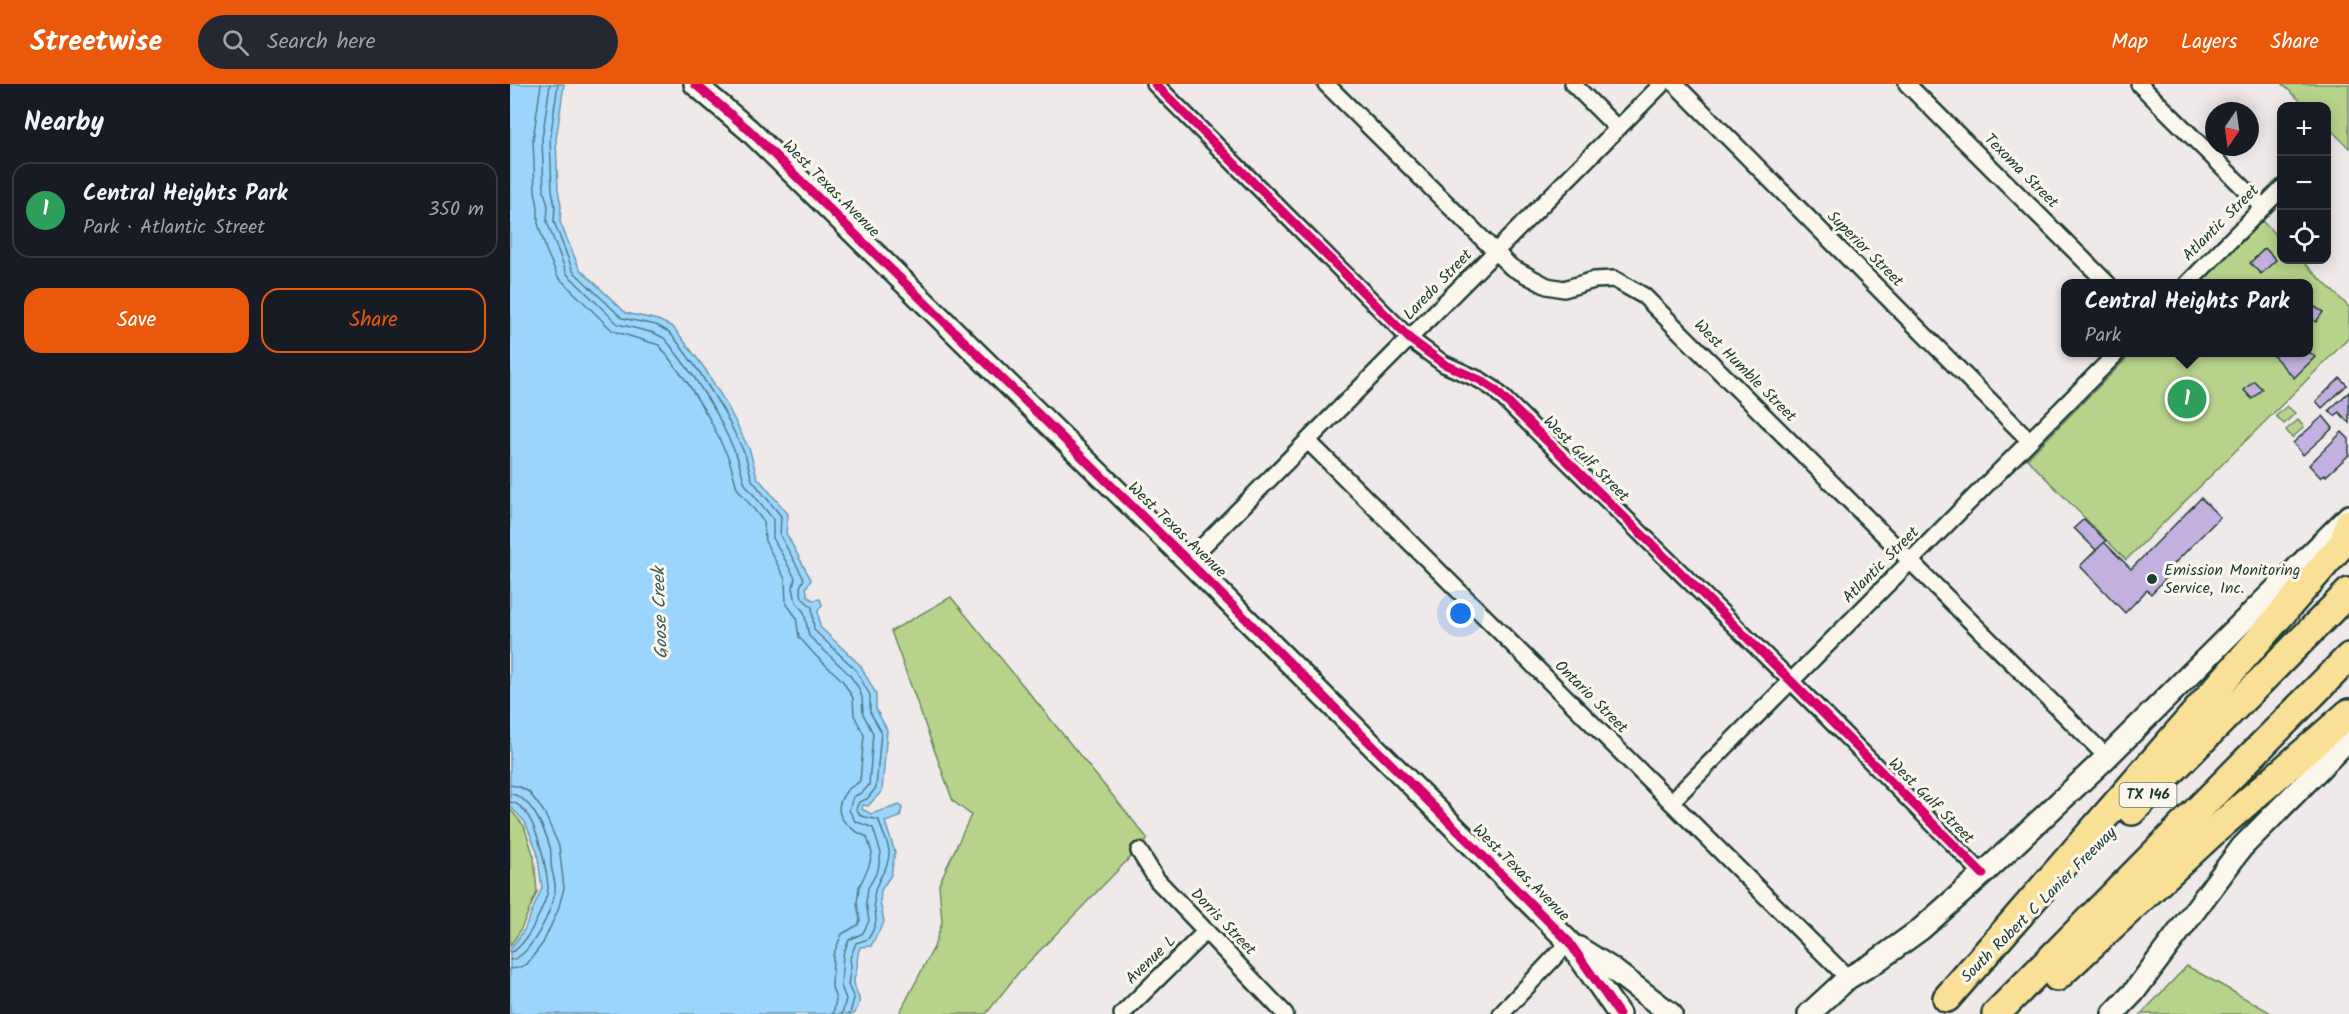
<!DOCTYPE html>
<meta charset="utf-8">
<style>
body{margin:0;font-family:Kalam,sans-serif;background:#242831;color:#f1f3f6}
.controls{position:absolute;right:18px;top:18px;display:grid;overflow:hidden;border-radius:12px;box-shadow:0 3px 15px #0003}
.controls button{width:54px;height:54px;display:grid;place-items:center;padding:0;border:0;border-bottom:2px solid #363941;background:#171b24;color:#f1f3f6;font:30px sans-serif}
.compass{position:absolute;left:1695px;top:18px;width:54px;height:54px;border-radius:50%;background:#171b24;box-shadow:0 3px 15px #0003;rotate:193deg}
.you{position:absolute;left:951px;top:530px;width:21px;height:21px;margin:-15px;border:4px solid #fff;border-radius:50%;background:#1a73e8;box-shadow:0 0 0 9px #1a73e833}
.badge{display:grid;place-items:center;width:39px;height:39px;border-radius:50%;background:#ea580c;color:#fff;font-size:20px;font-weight:700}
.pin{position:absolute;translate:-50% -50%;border:3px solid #fff;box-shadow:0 2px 6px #0006}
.popup{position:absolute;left:1551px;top:195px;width:252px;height:78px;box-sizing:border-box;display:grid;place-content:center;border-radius:12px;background:#171b24;filter:drop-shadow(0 2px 4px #0005);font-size:20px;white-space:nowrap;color:#9ea1a6}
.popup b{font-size:22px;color:#f1f3f6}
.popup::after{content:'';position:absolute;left:50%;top:100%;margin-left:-12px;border:12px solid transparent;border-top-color:#171b24}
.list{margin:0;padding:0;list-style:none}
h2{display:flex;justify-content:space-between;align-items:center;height:78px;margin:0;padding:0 24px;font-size:26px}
h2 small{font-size:20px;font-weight:400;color:#9ea1a6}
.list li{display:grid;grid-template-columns:39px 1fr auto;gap:18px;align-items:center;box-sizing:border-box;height:96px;margin:0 12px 12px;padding:0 12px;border:2px solid #363941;border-radius:18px}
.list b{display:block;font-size:22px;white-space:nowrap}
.list p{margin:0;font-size:20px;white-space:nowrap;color:#9ea1a6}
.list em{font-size:20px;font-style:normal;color:#9ea1a6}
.actions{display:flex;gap:12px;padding:18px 24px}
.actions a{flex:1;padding:14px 0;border:2px solid #ea580c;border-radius:18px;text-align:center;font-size:21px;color:#ea580c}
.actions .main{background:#ea580c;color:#fff}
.icon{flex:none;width:33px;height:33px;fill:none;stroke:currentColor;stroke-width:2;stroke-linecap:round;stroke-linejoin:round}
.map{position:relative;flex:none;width:1839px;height:930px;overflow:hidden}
header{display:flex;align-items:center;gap:36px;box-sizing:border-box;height:84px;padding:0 30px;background:#ea580c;color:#fff}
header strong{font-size:28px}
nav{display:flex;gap:33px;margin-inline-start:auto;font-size:21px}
.search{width:420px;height:54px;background:#242831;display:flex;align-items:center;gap:15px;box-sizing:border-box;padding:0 21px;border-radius:33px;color:#9ea1a6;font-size:22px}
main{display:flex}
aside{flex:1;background:#171b24}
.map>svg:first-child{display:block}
</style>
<header>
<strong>Streetwise</strong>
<div class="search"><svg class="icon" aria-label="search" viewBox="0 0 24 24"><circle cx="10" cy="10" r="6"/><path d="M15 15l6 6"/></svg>Search here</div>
<nav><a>Map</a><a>Layers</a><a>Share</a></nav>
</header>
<main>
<aside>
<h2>Nearby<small></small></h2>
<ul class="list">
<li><span class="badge" style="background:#2e9e5b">1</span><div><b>Central Heights Park</b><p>Park · Atlantic Street</p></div><em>350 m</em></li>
</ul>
<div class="actions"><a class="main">Save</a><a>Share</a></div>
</aside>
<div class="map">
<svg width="1839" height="930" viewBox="0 0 1839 930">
<rect width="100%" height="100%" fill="#f0e9ea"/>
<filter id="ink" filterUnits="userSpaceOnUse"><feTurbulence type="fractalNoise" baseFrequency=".0167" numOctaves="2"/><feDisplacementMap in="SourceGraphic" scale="12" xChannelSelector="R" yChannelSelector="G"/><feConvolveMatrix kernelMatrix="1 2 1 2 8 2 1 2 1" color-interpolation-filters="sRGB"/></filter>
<g filter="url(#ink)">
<g fill="#b7d38b" stroke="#6b8860" stroke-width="1.5">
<polygon points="1772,0 1839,0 1839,64 1817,42 1816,22 1796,22"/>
<polygon points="1752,137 1771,156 1772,176 1791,176 1839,223 1839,254 1616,476 1517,375 1622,269 1798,268 1798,200 1691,199"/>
<polygon points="1777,322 1785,329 1774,340 1766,332"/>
<polygon points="1788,336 1794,343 1782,354 1776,346"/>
<polygon points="441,513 638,755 509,888 476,930 389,930 424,863 432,838 429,800 461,731 443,717 381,547"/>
<polygon points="0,725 14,742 24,773 27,808 10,847 0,862"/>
<polygon points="1677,882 1763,930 1631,930"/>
</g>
<path fill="#9cd5fc" stroke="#6a98ac" stroke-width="1.5" d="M0 0H54L46 56 48 106 51 121 50 138 69 184 116 229 148 236 163 243 171 253 195 285 218 323 240 367 247 393 278 430 276 449 301 496 296 504 298 513 303 516 310 515 312 521 308 527 310 543 350 581 366 610V625L377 646 372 707 358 722 353 721 352 725 361 730 390 721 392 724 390 733 375 738 385 768 381 791 371 806 370 818 374 838 361 862 350 863C346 872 348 874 347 883 347 888 344 892 344 897 344 912 356 912 344 930H0V866L14 846 32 804 27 767 15 738 0 722Z"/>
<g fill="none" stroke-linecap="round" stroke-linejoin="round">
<g stroke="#517a84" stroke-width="1.5">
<path d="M31 0 23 55 25 107 28 123V139L36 166 48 193 103 247 149 261 177 298 199 334 219 375 227 404 254 438 255 457 275 495 276 519 286 533 289 553 306 572 332 596 343 614 344 631 354 651 350 697C346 701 339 703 335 709 319 731 339 745 357 753L362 769 359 782 349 803 347 819 350 836 348 841 332 850 323 871 322 903 326 916 323 930"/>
<polyline points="40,0 32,55 34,107 38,122 37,138 57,190 108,240 144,249 154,254 160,261 184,293 207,330 227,372 235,400 263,435 263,454 285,494 283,504 286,518 294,528 299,552 339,590 348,603 352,613 353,630 363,649 359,701 353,708 343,713 339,726 345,737 363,744 371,769 368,786 358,804 356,818 359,837 353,849 339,856 333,870 331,902 336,915 332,930"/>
<path d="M48 0 40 55 42 106 45 122 44 138 63 187 112 234 146 241 159 248 166 256 190 289 213 326 235 370 242 396 271 432 270 451 294 495 290 503 292 514 302 523 304 546 345 585 360 611V628L371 647 366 704 357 715 349 718 346 725 351 732 369 736C371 747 378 757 379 767 380 783 368 793 365 807 360 830 374 830 358 855L346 859 340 874 341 882 338 901 344 914 340 930"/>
<polyline points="0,701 10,703 19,708 34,728 49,762 54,804 48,826 33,859 17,880 8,884 0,885"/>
<path d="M0 710C20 711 35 746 40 763 42 771 40 779 42 786 43 792 46 799 45 805 45 823 19 875 0 876"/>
<path d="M0 718C25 720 36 782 38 802 39 816 14 867 0 868"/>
</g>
</g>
<g fill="#c3b0e0" stroke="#1f3d34" stroke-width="1.5">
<polygon points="1755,164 1766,176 1751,190 1740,179"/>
<polygon points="1800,220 1813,228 1806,238 1798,233"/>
<polygon points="1798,267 1805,273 1784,294 1760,268 1798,268"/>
<polygon points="1830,294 1837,301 1812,324 1806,317"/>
<polygon points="1744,297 1752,305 1742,315 1734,306"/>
<polygon points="1839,308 1839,339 1829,328 1825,332 1819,326"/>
<polygon points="1813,332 1823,344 1793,371 1783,359"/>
<polygon points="1832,348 1839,355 1839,371 1816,392 1815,390 1811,394 1799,381"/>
<polygon points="1691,414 1710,433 1654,490 1657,493 1641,510 1637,506 1615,529 1570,482 1594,458 1621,485"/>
<polygon points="1574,435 1596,457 1586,466 1564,444"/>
</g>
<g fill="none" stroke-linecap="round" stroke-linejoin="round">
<g stroke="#1f3d34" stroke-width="20">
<g id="street">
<polyline points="645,0 900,255 934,280 970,296 984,305 1281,597 1473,790"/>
<polyline points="816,0 1001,183 1037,202 1054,205 1084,196 1104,195 1134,212 1597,673"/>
<polyline points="1063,0 1107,44"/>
<polyline points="1165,0 1519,356"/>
<polyline points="1397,0 1598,200"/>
<polyline points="1629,0 1753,123"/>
<polyline points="1677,200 1772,104"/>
<polyline points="798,357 1338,894"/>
<polyline points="678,477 1152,0"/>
<polyline points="1161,718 1608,268"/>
<polyline points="629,767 647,796 775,930"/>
<polyline points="612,930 696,847"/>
<polyline points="991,930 1059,858"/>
</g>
</g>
<g stroke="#1f3d34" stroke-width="26">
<g id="secondary">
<polyline points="185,0 239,46 678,477 1059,858 1109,930"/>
<polyline points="1067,863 1102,885 1161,930"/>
<polyline points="1299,930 1338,894 1364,879 1411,845 1473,790 1597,673 1839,432"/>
<polyline points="1603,930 1624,908 1732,763 1839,655"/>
</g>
</g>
<g stroke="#1f3d34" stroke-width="32">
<g id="highway">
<polyline points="1622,727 1839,508"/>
<polyline points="1547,893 1703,748 1839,629"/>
<polyline points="1437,914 1834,458 1839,439"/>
<polyline points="1486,930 1839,573"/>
</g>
</g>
<use href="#street" stroke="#fbf7ec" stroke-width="15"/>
<use href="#secondary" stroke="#fbf7ec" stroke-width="21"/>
<use href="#highway" stroke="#fadf96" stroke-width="27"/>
<g stroke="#fbf7ec" stroke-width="13">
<g id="cycleway">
<polyline points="185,0 239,46 678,477 1059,858 1109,930"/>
<polyline points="645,0 900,255 934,280 970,296 984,305 1281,597 1473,790"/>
</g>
</g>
<use href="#cycleway" stroke="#d6006c" stroke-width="9"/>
</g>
</g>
<circle fill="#1f3d34" stroke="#fbf7ec" stroke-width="2" cx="1642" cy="495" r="6"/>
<g text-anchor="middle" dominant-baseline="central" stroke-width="6" stroke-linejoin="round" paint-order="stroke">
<rect fill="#fbf7ec" stroke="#61756b" stroke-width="1.5" x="1609.5" y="699" width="57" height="24" rx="4.5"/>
<g font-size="15" font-weight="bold" fill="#1f3d34">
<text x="1638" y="711">TX 146</text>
</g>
<g font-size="16" fill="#1f3d34" stroke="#fbf7ec">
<text transform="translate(1511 87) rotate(45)">Texoma Street</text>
<text transform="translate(321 105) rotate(45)">West Texas Avenue</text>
<text transform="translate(1711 139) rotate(-45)">Atlantic Street</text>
<text transform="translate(1355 165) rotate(45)">Superior Street</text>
<text transform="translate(928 201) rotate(-46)">Laredo Street</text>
<text transform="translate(1235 287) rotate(45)">West Humble Street</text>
<text transform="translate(1076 375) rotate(45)">West Gulf Street</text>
<text transform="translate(667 446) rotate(44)">West Texas Avenue</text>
<text transform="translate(1371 481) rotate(-45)">Atlantic Street</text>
<text transform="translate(1081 613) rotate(45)">Ontario Street</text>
<text transform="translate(1421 717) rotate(45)">West Gulf Street</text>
<text transform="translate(1011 789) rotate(45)">West Texas Avenue</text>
<text transform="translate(1529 821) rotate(-45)">South Robert C Lanier Freeway</text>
<text transform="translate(713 838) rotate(46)">Dorris Street</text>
<text transform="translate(641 876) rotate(-44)">Avenue L</text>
</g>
<g font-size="16" fill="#1f3d34" stroke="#fbf7ec" text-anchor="start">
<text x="1654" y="486">Emission Monitoring<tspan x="1654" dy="18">Service, Inc.</tspan></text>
</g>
<g font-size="18" font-style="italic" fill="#385b5c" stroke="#fbf7ec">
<text transform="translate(151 529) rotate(-92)">Goose Creek</text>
</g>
</g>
</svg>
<div class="controls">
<button>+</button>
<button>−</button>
<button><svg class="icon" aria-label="locate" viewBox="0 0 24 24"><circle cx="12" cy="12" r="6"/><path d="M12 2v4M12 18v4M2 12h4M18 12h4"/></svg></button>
</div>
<svg class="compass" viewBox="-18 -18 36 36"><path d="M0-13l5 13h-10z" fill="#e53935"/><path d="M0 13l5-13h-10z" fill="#9ea1a6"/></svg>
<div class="you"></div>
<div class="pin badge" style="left:1677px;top:315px;background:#2e9e5b">1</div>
<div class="popup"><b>Central Heights Park</b>Park</div>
</div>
</main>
